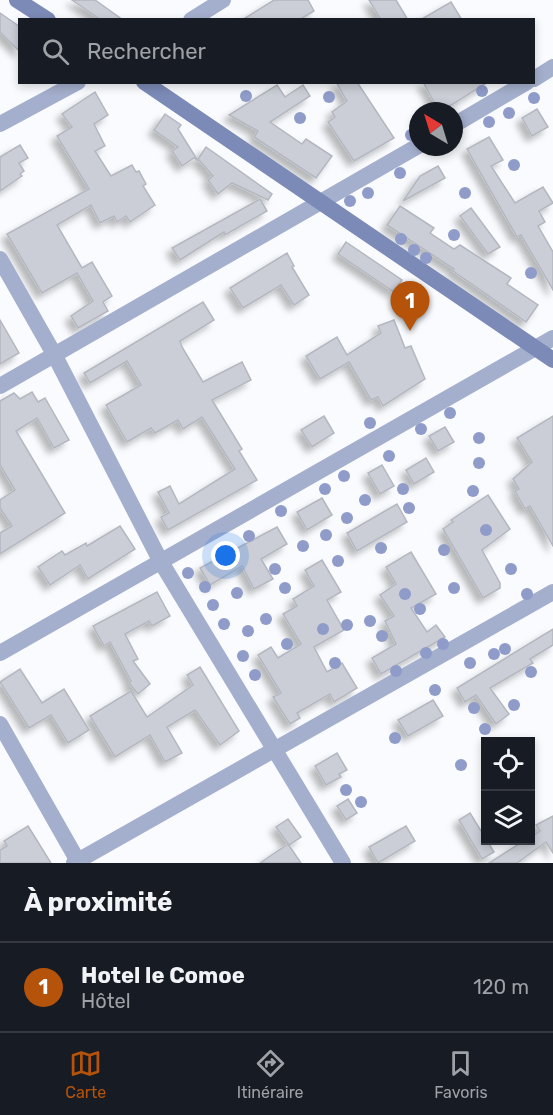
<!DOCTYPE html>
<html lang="fr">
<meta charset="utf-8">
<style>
body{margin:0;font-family:Rubik,sans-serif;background:#242831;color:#f1f3f6}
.controls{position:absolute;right:18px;bottom:18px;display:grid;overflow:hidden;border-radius:0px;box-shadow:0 3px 9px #0003}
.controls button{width:54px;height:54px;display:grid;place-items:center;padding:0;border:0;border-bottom:2px solid #363941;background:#171b24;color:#f1f3f6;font:30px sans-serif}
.compass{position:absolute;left:409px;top:102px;width:54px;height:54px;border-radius:50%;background:#171b24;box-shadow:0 3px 9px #0003;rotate:322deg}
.you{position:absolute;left:226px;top:556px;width:21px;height:21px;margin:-15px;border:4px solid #fff;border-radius:50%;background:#1a73e8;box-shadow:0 0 0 9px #1a73e833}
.badge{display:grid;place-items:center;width:39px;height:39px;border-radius:50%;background:#b45309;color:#fff;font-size:20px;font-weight:700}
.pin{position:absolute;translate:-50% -50px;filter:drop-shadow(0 2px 3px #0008)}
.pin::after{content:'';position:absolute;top:32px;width:21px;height:18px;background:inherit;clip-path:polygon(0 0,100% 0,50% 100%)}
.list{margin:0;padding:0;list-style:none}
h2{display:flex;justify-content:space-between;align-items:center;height:78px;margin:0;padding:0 24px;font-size:26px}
h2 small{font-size:20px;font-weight:400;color:#9ea1a6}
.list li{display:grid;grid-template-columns:39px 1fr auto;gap:18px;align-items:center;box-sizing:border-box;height:90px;padding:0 24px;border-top:2px solid #363941}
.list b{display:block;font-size:22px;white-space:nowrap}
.list p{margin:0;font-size:20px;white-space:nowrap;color:#9ea1a6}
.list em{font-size:20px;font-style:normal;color:#9ea1a6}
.icon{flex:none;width:33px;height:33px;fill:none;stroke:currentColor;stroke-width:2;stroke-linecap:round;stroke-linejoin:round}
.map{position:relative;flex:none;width:553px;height:863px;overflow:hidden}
.search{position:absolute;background:#171b24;box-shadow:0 3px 9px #0003;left:18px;right:18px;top:18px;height:66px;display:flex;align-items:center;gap:15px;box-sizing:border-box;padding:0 21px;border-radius:0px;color:#9ea1a6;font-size:22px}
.sheet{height:168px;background:#171b24}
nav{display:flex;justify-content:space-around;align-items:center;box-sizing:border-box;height:84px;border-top:2px solid #363941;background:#171b24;font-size:16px;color:#9ea1a6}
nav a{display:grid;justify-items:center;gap:3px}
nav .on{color:#b45309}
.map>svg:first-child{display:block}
</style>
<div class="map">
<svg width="553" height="863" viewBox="0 0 553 863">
<defs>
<filter id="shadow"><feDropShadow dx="-5.5" dy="5.5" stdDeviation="3" flood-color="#0004"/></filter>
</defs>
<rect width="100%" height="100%" fill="#f9fbfe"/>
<g fill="#cbced6" stroke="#b4b7c0" stroke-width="1.5" filter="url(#shadow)">
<polygon points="72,0 95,0 123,20 101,20"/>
<polygon points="274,0 308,0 314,11 299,20 242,20"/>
<polygon points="369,0 396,0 408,20 381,20"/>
<polygon points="451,2 462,20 420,20"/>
<polygon points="0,13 20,27 20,52 0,32"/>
<polygon points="336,82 357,82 394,138 354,161 328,122 335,117 332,112 347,101"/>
<polygon points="423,82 488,82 442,111 439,111"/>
<polygon points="277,85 285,97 303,85 310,96 270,122 302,144 306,139 332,156 316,178 254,137 258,131 229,115"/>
<polygon points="95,92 108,115 94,124 105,146 95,151 111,176 132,165 136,172 139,171 146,184 143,186 155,205 130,222 126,216 117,222 114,216 100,223 91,205 57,225 82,268 92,262 112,296 103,302 108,311 78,328 71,316 93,301 77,273 42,293 7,234 89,189 57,136 72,127 62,114"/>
<polygon points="537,109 548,127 532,136 522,118"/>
<polygon points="165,114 181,125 178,129 198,161 194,158 182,166 172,151 178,147 154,130"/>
<polygon points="489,137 503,160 491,166 515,203 543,187 553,203 539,211 545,222 538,226 553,252 553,290 521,235 517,237 467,149"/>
<polygon points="20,145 28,158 19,163 24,171 20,174 22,176 0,191 0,157"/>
<polygon points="206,147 272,194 268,200 232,183 218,194 208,180 213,176 198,159"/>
<polygon points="438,166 445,178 403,201 420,176"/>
<polygon points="260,199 267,211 225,235 224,232 180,260 172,248"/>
<polygon points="400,206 434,228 430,233 454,249 460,245 511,278 507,284 538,305 526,322 453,271 454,269 387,225"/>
<polygon points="471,208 500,247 488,254 460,216"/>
<polygon points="346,242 402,280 394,292 338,254"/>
<polygon points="287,253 294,266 292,267 309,295 294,305 281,285 243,308 230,288"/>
<polygon points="203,302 214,320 180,341 182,347 203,382 242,362 251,380 212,400 242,449 239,451 257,480 168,530 161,517 169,513 158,492 170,486 179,504 235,469 202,417 183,429 178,420 155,433 151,428 127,442 106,405 141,385 127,361 90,383 84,373"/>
<polygon points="0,320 19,353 0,364"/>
<polygon points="394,320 405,348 411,346 425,379 383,406 378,397 371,400 349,362 320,379 306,356 337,337 347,355 381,333 378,326"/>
<polygon points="32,392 38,402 45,398 69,440 54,448 37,418 16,431 65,513 0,554 0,533 12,526 0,508 0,500 15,490 0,465 0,401 14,393 20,399"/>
<polygon points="324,416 334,433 312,447 301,430"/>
<polygon points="553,416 553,546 530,506 525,509 515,491 519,489 513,479 532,462 517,438"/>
<polygon points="445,427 454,442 438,451 429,436"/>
<polygon points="426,458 434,472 414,484 406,470"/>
<polygon points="382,465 394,486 380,494 368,473"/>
<polygon points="488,495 510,529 482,550 500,583 500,588 483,598 443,529 453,522 451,520"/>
<polygon points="322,498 332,515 307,530 297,512"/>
<polygon points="397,504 407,522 357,551 347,533"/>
<polygon points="120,526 135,549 88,579 80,565 50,585 38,567 62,551 65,555 86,543 87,546"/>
<polygon points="277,527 287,544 261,559 273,579 254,589 242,566 210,585 200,568"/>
<polygon points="411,552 436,594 411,608 427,632 436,625 445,637 381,674 372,658 396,644 385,621 394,616 380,595 396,584 386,567"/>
<polygon points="322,560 341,592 327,600 344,630 314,647 327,672 342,663 357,688 334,702 330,694 297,713 300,718 290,724 273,697 281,693 258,655 271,647 278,658 301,644 283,614 297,606 293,599 314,586 305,570"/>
<polygon points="157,592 170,616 152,626 149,621 125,634 138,659 133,661 150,684 138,694 129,683 131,681 110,642 104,646 93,626"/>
<polygon points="553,629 553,645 530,659 533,663 490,688 509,714 496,724 476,695 465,702 457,688"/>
<polygon points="200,667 239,731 220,745 195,710 167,727 182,753 165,762 150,735 115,757 90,716 131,691 147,717 193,685 187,675"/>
<polygon points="20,669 42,703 64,689 89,730 68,743 51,715 29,728 0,682"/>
<polygon points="433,700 443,716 408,736 398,720"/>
<polygon points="337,753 347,770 339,774 341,777 326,785 315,766"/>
<polygon points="348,799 357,813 346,820 337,806"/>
<polygon points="470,813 494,852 482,859 459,820"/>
<polygon points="553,816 553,853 546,842 517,863 489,863 525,840 531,840 531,837 540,831 536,825"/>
<polygon points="288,819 301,837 289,845 276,827"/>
<polygon points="28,826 51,863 0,863 0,850 7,846 4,841"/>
<polygon points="406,826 415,841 378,863 369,847"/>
<polygon points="288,844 301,863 260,863"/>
</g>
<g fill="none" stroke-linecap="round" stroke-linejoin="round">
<g stroke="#a4afcd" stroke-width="16">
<polyline points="191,20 223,0"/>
<polyline points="534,79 553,67"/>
<polyline points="0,124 78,82"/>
<polyline points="454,125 527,82"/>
<polyline points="0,259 54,354 161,562 343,863"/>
<polyline points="0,386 418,146"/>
<polyline points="0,653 553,338"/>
<polyline points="0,724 79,863"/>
<polyline points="74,863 553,592"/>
</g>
<g stroke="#7b8ab6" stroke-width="16">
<polyline points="17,0 48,20"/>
<polyline points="144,82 553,360"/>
</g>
</g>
<g fill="#8f9bc8">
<circle cx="482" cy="91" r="6"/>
<circle cx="246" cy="96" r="6"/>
<circle cx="329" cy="97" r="6"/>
<circle cx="534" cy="98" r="6"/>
<circle cx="509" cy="113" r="6"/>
<circle cx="300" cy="118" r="6"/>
<circle cx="489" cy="122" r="6"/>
<circle cx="411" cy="135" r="6"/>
<circle cx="514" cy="165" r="6"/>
<circle cx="400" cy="173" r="6"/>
<circle cx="368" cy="193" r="6"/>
<circle cx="465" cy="193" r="6"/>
<circle cx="350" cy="201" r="6"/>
<circle cx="454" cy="235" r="6"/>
<circle cx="401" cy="239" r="6"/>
<circle cx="414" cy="250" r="6"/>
<circle cx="426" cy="258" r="6"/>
<circle cx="531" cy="273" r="6"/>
<circle cx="450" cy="413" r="6"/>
<circle cx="370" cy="423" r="6"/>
<circle cx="421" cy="429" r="6"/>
<circle cx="479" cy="438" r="6"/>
<circle cx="389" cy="456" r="6"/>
<circle cx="479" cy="463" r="6"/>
<circle cx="344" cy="476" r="6"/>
<circle cx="325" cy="489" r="6"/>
<circle cx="403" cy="489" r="6"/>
<circle cx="473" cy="491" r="6"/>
<circle cx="365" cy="500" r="6"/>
<circle cx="409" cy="508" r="6"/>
<circle cx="281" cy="511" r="6"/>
<circle cx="347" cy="518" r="6"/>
<circle cx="486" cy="530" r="6"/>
<circle cx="326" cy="535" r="6"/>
<circle cx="249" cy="536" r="6"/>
<circle cx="303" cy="546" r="6"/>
<circle cx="381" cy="548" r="6"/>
<circle cx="444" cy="550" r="6"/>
<circle cx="338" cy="561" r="6"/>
<circle cx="275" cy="569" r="6"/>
<circle cx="511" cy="569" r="6"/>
<circle cx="188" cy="573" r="6"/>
<circle cx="205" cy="587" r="6"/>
<circle cx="285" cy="588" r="6"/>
<circle cx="454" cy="588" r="6"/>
<circle cx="237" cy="593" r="6"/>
<circle cx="405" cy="594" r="6"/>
<circle cx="527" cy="594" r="6"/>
<circle cx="213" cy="605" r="6"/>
<circle cx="420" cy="609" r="6"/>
<circle cx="266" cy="619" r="6"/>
<circle cx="370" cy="621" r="6"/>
<circle cx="224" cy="624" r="6"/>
<circle cx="347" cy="625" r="6"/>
<circle cx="323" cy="629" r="6"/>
<circle cx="248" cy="631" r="6"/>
<circle cx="382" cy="636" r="6"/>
<circle cx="287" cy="644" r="6"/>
<circle cx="443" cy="644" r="6"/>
<circle cx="505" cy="649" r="6"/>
<circle cx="426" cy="653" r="6"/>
<circle cx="494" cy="654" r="6"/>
<circle cx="243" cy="656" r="6"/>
<circle cx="335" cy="663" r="6"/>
<circle cx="470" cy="663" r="6"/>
<circle cx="396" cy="671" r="6"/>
<circle cx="531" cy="672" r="6"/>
<circle cx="255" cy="675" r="6"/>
<circle cx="435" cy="690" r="6"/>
<circle cx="514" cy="705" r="6"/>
<circle cx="474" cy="708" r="6"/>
<circle cx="485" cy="729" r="6"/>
<circle cx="395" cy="738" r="6"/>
<circle cx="461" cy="765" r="6"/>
<circle cx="346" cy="790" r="6"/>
<circle cx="361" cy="802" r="6"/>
</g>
</svg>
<div class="controls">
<button><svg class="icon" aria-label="locate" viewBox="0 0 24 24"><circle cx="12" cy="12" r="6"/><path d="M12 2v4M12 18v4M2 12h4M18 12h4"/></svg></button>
<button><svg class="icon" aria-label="layers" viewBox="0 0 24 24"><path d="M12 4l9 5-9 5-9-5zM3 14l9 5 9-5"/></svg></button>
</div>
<svg class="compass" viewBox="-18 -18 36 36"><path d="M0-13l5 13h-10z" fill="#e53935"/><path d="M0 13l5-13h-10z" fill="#9ea1a6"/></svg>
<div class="you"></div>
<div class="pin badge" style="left:410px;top:331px">1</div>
<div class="search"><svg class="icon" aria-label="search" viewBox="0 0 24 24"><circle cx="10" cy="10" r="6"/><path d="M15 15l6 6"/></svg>Rechercher</div>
</div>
<section class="sheet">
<h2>À proximité<small></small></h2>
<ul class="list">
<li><span class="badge">1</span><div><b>Hotel le Comoe</b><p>Hôtel</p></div><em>120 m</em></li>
</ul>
</section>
<nav>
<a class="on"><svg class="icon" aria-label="map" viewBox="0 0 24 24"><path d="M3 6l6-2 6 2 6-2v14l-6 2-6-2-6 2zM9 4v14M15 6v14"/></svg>Carte</a>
<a><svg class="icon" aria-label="directions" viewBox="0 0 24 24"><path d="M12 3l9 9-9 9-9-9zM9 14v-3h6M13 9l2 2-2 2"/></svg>Itinéraire</a>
<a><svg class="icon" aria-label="saved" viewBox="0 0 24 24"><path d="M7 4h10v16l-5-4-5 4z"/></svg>Favoris</a>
</nav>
